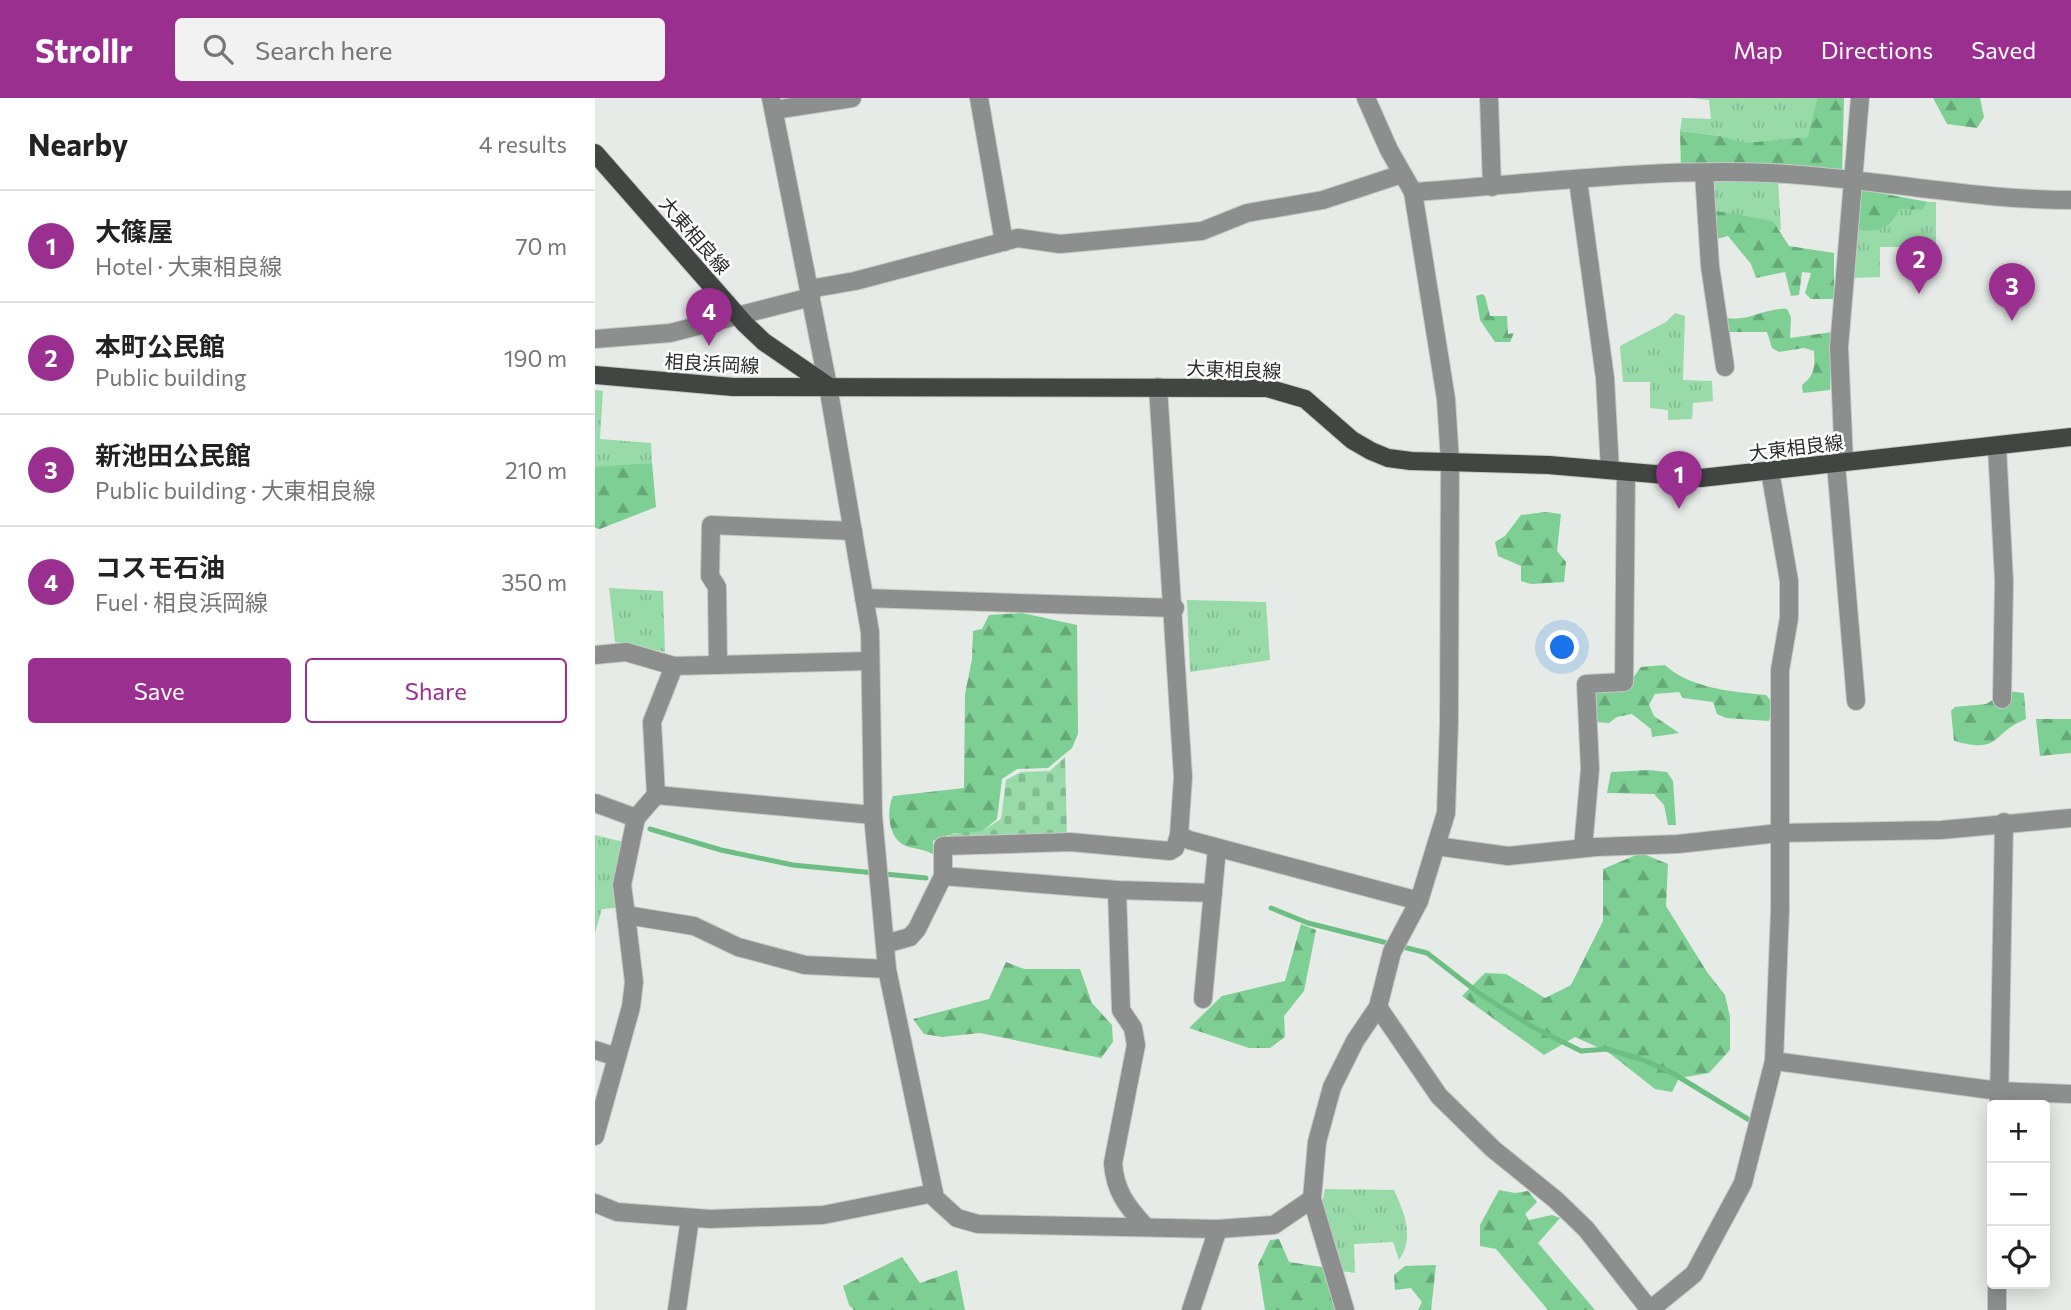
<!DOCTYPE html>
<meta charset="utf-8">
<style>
body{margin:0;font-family:Commissioner,"Noto Sans JP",sans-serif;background:#f2f2f2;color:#222}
.controls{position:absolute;right:21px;bottom:21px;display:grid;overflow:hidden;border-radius:7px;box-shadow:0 4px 18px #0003}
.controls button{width:63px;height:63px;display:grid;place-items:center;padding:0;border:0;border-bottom:2px solid #e0e0e0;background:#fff;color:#222;font:35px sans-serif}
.you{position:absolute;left:968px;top:550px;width:24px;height:24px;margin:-18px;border:5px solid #fff;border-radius:50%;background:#1a73e8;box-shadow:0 0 0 10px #1a73e833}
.badge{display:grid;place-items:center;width:46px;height:46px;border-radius:50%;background:#9a2f90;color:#fff;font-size:23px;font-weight:700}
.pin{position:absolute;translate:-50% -58px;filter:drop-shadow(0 2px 4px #0008)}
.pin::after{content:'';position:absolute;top:37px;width:24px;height:21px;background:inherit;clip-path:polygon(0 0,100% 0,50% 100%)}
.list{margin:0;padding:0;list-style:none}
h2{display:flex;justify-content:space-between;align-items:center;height:91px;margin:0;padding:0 28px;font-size:30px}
h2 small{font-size:23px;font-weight:400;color:#767676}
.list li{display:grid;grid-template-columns:46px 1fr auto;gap:21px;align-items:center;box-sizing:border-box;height:112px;padding:0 28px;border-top:2px solid #e0e0e0}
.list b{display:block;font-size:26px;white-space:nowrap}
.list p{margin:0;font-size:23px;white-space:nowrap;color:#767676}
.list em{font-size:23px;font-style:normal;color:#767676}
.actions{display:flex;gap:14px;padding:21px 28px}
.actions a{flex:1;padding:16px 0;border:2px solid #9a2f90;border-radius:7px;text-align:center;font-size:24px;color:#9a2f90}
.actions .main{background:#9a2f90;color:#fff}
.icon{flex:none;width:38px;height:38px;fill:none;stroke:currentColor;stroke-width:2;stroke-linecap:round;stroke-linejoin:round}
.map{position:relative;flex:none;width:1476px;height:1212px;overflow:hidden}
header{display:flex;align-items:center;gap:42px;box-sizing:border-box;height:98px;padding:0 35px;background:#9a2f90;color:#fff}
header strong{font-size:33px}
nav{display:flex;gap:38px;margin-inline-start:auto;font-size:24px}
.search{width:490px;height:63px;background:#f2f2f2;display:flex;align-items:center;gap:18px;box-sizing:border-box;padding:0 24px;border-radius:7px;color:#767676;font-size:26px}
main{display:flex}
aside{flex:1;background:#fff}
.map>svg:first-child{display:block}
</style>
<header>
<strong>Strollr</strong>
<div class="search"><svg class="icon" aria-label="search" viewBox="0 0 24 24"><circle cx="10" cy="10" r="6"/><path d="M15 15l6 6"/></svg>Search here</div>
<nav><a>Map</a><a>Directions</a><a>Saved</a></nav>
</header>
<main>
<aside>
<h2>Nearby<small>4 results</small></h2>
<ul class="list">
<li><span class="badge">1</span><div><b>大篠屋</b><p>Hotel · 大東相良線</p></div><em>70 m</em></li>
<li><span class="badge">2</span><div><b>本町公民館</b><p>Public building</p></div><em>190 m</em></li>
<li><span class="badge">3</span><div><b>新池田公民館</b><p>Public building · 大東相良線</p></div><em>210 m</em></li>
<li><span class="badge">4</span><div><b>コスモ石油</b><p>Fuel · 相良浜岡線</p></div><em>350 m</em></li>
</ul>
<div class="actions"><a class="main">Save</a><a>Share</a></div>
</aside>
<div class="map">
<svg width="1476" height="1212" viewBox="0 0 1476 1212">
<defs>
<pattern id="grass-tufts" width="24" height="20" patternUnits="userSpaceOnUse" patternTransform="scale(1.75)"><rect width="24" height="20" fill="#98dba9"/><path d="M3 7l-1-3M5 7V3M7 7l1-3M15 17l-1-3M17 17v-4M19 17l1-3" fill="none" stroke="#83bc92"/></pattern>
<pattern id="forest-firs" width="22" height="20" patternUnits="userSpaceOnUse" patternTransform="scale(1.75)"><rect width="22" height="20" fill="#7dcf93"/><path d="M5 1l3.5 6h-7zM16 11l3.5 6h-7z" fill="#67a878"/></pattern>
<pattern id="cemetery-stones" width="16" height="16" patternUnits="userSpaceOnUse" patternTransform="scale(1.75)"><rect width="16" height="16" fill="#98dba9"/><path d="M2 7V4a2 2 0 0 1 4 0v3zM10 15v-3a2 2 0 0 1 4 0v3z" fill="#83bc92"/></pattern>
</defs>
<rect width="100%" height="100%" fill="#e6ebe7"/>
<g fill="url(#grass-tufts)">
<polygon points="1096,0 1222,0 1214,39 1151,46 1125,38 1085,33 1087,20 1116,21 1114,2"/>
<polygon points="1111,77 1183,81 1186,132 1123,113 1115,127"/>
<polygon points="1333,104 1341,104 1341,149 1285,149 1285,179 1258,180 1260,123 1304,111 1326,112"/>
<polygon points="1080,215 1090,218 1088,282 1117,283 1118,303 1098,305 1097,321 1073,322 1073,312 1055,310 1055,284 1028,284 1025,248 1071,224"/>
<polygon points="0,292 8,293 5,341 56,345 57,365 0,371"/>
<polygon points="14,490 68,493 70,554 20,544"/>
<polygon points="592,502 671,504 675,562 595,574"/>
<polygon points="0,737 29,744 20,810 7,811 0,835"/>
<path d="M730 1091 799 1092C809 1114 820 1139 804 1162L798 1144 759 1146 760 1175 746 1173 726 1110Z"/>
</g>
<g fill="url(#forest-firs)">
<polygon points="1222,0 1249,0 1247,77 1086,74 1085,33 1125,38 1150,45 1213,39"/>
<polygon points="1338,0 1385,0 1389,19 1382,30 1352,26"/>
<path d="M1264 91 1333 104 1327 112 1304 111C1297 129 1284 135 1265 132L1260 123Z"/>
<path d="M1122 113 1178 123 1194 148 1239 155V201H1216L1210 195 1216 175 1207 174 1204 197 1196 198 1190 174 1161 180 1156 166 1133 138 1118 142 1132 220C1152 224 1172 209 1192 211L1196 219 1195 240 1237 234 1235 292 1208 295 1207 287C1220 277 1220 268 1219 253L1209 250 1184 254 1177 250 1172 234H1128L1115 127Z"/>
<polygon points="887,196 890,198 895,218 912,218 913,236 919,235 915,244 900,244 885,222 881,198"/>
<polygon points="57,365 61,409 5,431 0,430 0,369"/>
<polygon points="950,414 966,416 962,453 971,464 969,484 936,486 926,483 926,468 903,458 900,444 910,438 926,417"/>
<path d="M427 515 482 527 483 636 477 650 453 670 422 671 407 681 402 721 385 735H359L338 743V756C328 751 320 751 311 748 293 741 291 713 298 698L369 690 370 596 377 561 378 533 387 531 394 517Z"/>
<path d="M1070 567C1094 590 1138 594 1171 597L1178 605 1174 623 1131 620 1122 616 1118 604 1088 600 1084 594 1060 596 1054 607 1059 618 1084 635 1057 639 1056 631 1037 616 1022 619 1014 625 1000 624 997 597 1012 588 1031 589 1046 569Z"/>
<path d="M1413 593 1429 595 1431 621C1394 636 1408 656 1359 643L1356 613 1360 609 1391 606Z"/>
<polygon points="1441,621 1476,621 1476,655 1445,658"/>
<polygon points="1054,672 1072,674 1078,683 1081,727 1073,727 1069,707 1059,696 1012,695 1016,674"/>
<polygon points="1046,755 1073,766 1071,808 1112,874 1130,897 1135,919 1135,952 1114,975 1084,980 1077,994 1060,991 1013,954 980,939 949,957 867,898 890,875 911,876 950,900 976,887 1008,823 1008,771"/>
<polygon points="706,826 721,832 709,893 689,918 690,939 675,950 654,950 594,930 627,898 690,883"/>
<polygon points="411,864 429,871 485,871 497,905 517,927 518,944 506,960 385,935 347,939 329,936 318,921 394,901"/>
<polygon points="904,1092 920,1095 933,1093 942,1104 930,1116 934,1122 957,1117 965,1120 943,1145 1000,1212 953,1212 901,1151 885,1148 885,1127"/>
<polygon points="684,1141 694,1164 733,1170 744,1212 670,1212 663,1167 675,1142"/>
<polygon points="307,1159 325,1185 362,1172 370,1212 259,1212 254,1207 248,1188"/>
<polygon points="841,1167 836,1212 823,1212 827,1204 816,1190 800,1192 799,1177 810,1168"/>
</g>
<polygon fill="url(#cemetery-stones)" points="470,659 472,739 355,746 354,736 387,733 406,721 411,682 426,674 455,673"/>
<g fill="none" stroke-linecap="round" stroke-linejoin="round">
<g stroke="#6cbe83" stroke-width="5">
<polyline points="55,731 126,752 198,767 331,780"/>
<polyline points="676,810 713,825 832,855 885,896 936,928 986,953 1012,951 1045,961 1074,973 1156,1023"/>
</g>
<g stroke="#c5c9c6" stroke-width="20">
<g id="minor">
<polyline points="176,0 233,288 275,534 278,717 292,871 340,1100 362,1120 383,1126 623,1131 679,1127 717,1101"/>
<polyline points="384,0 409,144"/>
<polyline points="894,0 897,89"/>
<polyline points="179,12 257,0"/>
<polyline points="1109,75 1115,168 1130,269"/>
<polyline points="983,82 1010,280 1015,372"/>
<path d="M818 94C936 86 1056 70 1174 75 1275 79 1374 102 1476 102"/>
<polyline points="214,191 260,183 423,140 465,146 607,133 652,115 728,102 807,76"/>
<polyline points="0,241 75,235 216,199"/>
<polyline points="563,289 588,679 584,737 594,742 824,803"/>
<polyline points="1402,348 1409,483 1407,601"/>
<polyline points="1249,364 1244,249 1265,0"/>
<polyline points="1241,366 1261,603"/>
<polyline points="1175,373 1194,483 1194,520 1185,572 1185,812 1179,963 1404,993 1476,996"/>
<polyline points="269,500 580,510"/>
<polyline points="0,557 31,554 79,568 275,563"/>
<polyline points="123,567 122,489 115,478 116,427 258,433"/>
<polyline points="61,697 278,717"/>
<polyline points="0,705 41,720 27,787 31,817 99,828 143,849 210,867 292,871"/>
<polyline points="41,720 61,697 57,624 79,568"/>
<polyline points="841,748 913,758 1001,749 1083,746 1184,735 1346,732 1476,720"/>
<polyline points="988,750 995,671 991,586 1029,584 1031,374"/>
<polyline points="348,778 522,792 618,795"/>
<path d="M522 792 526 912 538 930 541 947 518 1065C520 1093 531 1107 549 1127"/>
<polyline points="290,846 315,839 322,831 348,778 348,748 475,744 575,753 580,750 584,737"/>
<polyline points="608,901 622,750"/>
<polyline points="783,909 844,998 898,1051 961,1102 991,1131 1055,1212"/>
<polyline points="0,952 22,959"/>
<polyline points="1404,1007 1409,724"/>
<polyline points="0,1038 36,909 39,884 31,817"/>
<polyline points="0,1105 22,1114 115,1121 228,1117 339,1095"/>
<polyline points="82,1212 95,1120"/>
<polyline points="596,1212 623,1131"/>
<polyline points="750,1212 717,1101 722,1044 737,989 760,943 783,909 797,854 824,803 851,715 854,625 855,364 851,301 818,94 794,52 771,0"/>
<polyline points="1055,1212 1099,1176 1148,1085 1179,963"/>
<polyline points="1402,1212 1402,1186"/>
</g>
</g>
<g stroke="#c5c9c6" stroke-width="20">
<g id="major">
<polyline points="0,55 150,226 169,244 233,288"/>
<polyline points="0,277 138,289 672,290 710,301 757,342 776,353 793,360 816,363 954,367 1106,380 1476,339"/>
</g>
</g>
<use href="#minor" stroke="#8c8f8d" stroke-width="18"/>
<use href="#major" stroke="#424643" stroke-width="18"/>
</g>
<g text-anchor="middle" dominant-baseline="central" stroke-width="5" stroke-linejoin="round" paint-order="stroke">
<g font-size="19" fill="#2c2e2d" stroke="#fff">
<text transform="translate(100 137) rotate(49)">大東相良線</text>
<text transform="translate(117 265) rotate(3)">相良浜岡線</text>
<text transform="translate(639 271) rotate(2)">大東相良線</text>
<text transform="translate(1201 349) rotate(-7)">大東相良線</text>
</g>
</g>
</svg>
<div class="controls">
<button>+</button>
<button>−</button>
<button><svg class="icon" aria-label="locate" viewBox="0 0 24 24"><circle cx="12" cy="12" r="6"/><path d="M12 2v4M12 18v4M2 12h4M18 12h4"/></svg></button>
</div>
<div class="you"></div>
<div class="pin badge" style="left:1084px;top:411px">1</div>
<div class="pin badge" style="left:1324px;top:196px">2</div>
<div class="pin badge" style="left:1417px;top:223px">3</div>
<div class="pin badge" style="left:114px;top:248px">4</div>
</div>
</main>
